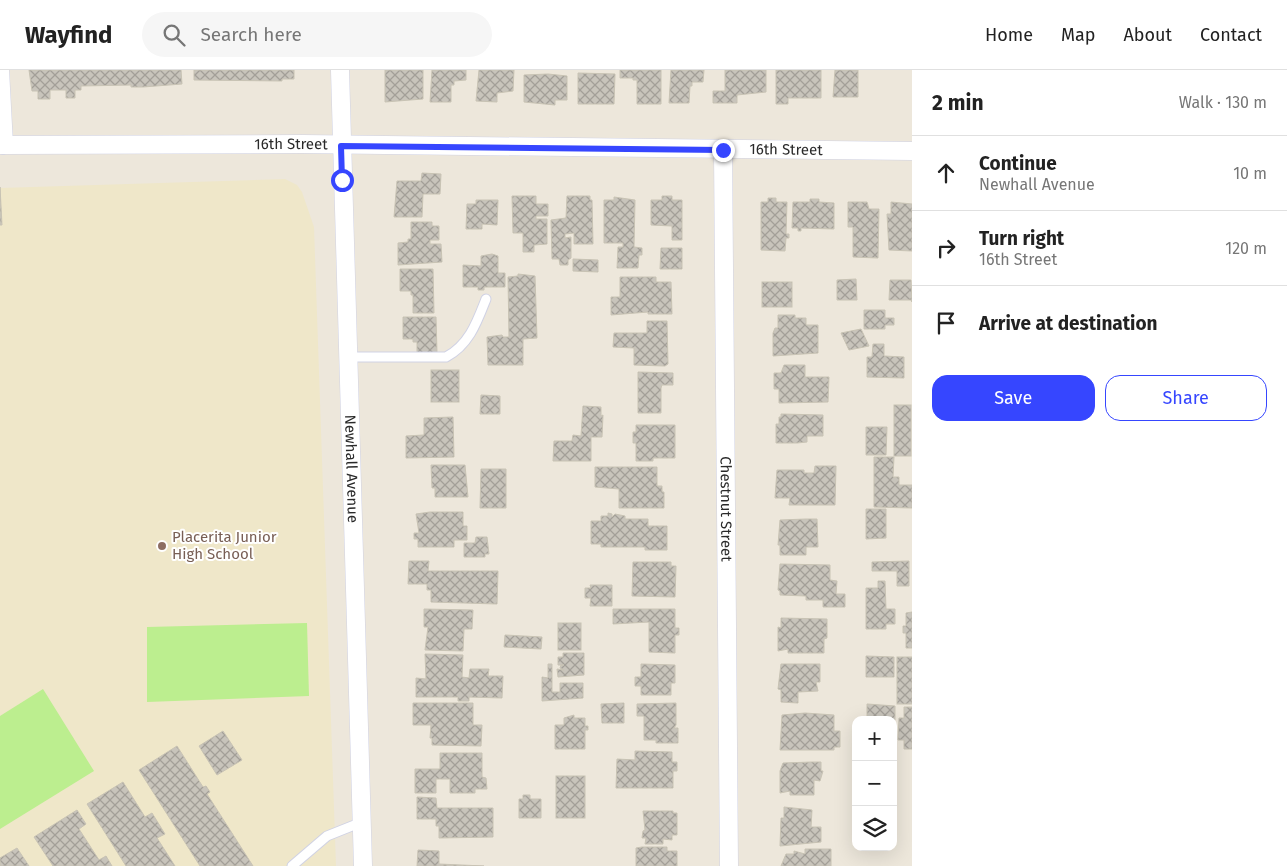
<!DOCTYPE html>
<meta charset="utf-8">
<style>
body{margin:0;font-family:"Fira Sans",sans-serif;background:#f6f6f6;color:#222}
.controls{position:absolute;right:15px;bottom:15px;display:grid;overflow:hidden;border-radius:10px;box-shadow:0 5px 20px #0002}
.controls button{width:45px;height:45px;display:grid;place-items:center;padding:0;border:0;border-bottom:1px solid #e0e0e0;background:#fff;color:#222;font:25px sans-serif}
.stop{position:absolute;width:15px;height:15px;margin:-11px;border:4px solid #3646ff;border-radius:50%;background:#fff}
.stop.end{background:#3646ff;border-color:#fff;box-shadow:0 1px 5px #0008}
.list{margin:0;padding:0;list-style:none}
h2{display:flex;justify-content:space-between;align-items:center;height:65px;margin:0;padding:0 20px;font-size:21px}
h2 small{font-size:16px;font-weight:400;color:#767676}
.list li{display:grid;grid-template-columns:32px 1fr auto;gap:15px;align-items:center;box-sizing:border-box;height:75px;padding:0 20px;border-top:1px solid #e0e0e0}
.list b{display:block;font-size:19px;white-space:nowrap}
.list p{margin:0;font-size:16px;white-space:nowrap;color:#767676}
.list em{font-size:16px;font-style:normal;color:#767676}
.actions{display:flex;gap:10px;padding:15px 20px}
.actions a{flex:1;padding:11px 0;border:1px solid #3646ff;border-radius:15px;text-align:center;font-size:18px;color:#3646ff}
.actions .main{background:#3646ff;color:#fff}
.icon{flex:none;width:28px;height:28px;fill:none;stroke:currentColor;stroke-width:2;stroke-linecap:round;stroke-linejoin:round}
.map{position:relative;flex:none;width:912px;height:796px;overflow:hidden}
header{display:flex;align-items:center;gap:30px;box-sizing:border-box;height:70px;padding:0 25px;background:#fff;border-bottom:1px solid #e0e0e0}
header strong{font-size:24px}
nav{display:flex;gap:28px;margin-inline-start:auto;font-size:18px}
.search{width:350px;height:45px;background:#f6f6f6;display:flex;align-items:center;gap:12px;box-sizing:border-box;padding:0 18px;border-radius:28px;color:#767676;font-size:19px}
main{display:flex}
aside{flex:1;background:#fff}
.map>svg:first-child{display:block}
</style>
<header>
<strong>Wayfind</strong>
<div class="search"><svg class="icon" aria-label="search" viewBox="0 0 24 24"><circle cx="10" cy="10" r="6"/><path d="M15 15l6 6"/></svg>Search here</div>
<nav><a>Home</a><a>Map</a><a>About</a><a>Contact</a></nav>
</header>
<main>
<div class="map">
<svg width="912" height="796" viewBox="0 0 912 796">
<defs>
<pattern id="building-cross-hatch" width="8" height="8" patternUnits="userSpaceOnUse" patternTransform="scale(1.25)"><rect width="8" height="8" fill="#c8c4bb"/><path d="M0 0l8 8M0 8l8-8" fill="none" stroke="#a39f98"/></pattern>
</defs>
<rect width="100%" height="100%" fill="#ede7db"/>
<polygon fill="#efe7c9" points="285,109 297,115 302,122 314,157 336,796 0,796 0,118"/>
<g fill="#bcee8f">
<polygon points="307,553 309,626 147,632 147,557"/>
<polygon points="43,619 94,701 0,759 0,646"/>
</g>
<g fill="url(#building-cross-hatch)" stroke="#c8c3b4">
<polygon points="29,0 181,0 182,14 143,17 131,17 131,15 81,16 81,20 75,20 75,28 66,28 66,20 50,20 50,29 38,29 38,21 32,21"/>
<polygon points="194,0 294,0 294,9 282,9 282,11 194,10"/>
<polygon points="385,0 423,0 423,29 385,32"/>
<polygon points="432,0 466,0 466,10 454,11 454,15 451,15 451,32 430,32"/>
<polygon points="479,0 514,0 513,21 497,23 497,32 476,31"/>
<polygon points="620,0 661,0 661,34 637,34 637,10 633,10 633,8 620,8"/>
<polygon points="671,0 704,0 703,12 692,12 692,16 690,16 689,33 669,33"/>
<polygon points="725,0 766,0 766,22 737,25 737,33 713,33 713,21 725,21"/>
<polygon points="776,0 821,0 821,28 788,28 788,34 776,34"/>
<polygon points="835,0 858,0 858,27 833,27"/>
<polygon points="578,3 615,4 614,34 578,34"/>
<polygon points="548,4 567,6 567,30 555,30 555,35 524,32 524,5"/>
<polygon points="422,103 441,104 440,124 423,124 422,147 394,147 397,111 421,111"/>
<polygon points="0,117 2,155 0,155"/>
<polygon points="512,126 536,126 536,134 548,134 548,146 536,146 536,149 547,149 547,174 534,175 534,182 523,182 523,163 513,163"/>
<polygon points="567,126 590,126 590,130 592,130 593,174 574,174 574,163 565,164 565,168 571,167 571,188 568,190 568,195 560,195 559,189 552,189 551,150 566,148"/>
<polygon points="662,126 672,126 672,130 682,130 682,170 672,170 672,156 651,155 651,130 662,130"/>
<polygon points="614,127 635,130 634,177 642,178 642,185 639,185 638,198 617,198 618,177 623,177 623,173 604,173 604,130 614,130"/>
<polygon points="768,128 776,128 776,132 787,132 786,164 789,164 789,168 786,168 785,181 761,180 761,132 768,132"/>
<polygon points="810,129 819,129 819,132 834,133 834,159 801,158 801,161 798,161 798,158 792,158 793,132 810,132"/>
<polygon points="476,130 498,130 497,155 482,154 482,159 466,159 467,134 476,134"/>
<polygon points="848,132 867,132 869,139 879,139 878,188 853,187 853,157 848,157"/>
<polygon points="891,132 912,134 912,181 889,180 887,144 891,144"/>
<polygon points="411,152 432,152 432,156 439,156 439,170 430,170 430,174 441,174 442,192 398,195 398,173 408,172 408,169 411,169"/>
<polygon points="661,178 682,178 682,199 660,199"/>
<polygon points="492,184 498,186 498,203 505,203 505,217 484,217 484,220 478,220 478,217 463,217 463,195 481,196 481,186"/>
<polygon points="573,189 598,190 598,202 573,201"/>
<polygon points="400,199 433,199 434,243 413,243 413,225 411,225 411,221 400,221"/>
<polygon points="518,204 535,206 537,268 523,269 523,295 488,295 487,267 502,265 503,267 509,267 508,207 518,206"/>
<polygon points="620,207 656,207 656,212 671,212 672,244 648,244 648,242 611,245 611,227 620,227"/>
<polygon points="856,209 857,230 837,230 837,210"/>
<polygon points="890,210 911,210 912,232 911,230 889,230"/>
<rect x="762" y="212" width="30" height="25"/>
<polygon points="864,240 885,240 885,248 894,248 894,255 885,255 885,259 864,259"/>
<polygon points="778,245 795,245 795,248 806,248 806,255 818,255 818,283 773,286 773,263 775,258 778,258"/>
<polygon points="403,247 436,247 437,283 417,283 417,272 413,272 413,269 403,269"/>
<polygon points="647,251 667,251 668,294 665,296 634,295 634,278 613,277 614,263 647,263"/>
<polygon points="861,259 869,276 849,280 841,263"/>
<polygon points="873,274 884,274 884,286 904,287 904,308 867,307 867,287 872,287"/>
<polygon points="784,295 805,295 805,307 829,307 828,332 779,333 779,319 774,319 774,303 781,303"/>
<rect x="431" y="300" width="28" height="32"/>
<polygon points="638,302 673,303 673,315 662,315 661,318 661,343 638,343"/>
<polygon points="481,325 500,326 500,344 480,344"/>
<rect x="894" y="335" width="17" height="51"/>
<polygon points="583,336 601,337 601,346 603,345 602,367 591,367 591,391 553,391 554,371 572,371 573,365 581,366"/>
<polygon points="781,344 823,345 823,366 807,366 807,372 797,373 776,373 776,354 779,354 779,347 781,347"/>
<polygon points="453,347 454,387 406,388 406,366 424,365 424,348"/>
<polygon points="636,355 675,355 675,388 653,388 653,391 636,391 636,373 633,373 633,362 636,362"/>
<polygon points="866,357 887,357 886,385 866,385"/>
<polygon points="874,387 894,387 893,407 899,407 899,415 912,415 912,438 874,437"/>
<polygon points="431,395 465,395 468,427 435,427 435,418 432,418"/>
<polygon points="815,396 836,396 835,435 789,435 790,428 775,428 777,400 804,400 804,403 814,403"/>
<polygon points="595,397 657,397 657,416 662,416 662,422 664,422 664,438 619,438 619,419 595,417"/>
<polygon points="481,399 506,399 506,438 480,438"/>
<polygon points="866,439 886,439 886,468 866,469"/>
<polygon points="430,442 463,442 463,456 467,456 467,470 454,470 454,477 418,477 418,469 414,469 414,463 419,463 416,444"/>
<polygon points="608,443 612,444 612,447 615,444 625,446 625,449 648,449 648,456 667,456 667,480 645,480 645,477 601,477 601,474 591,474 591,451 601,451 601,446 608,446"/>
<polygon points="806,449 817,449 818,477 806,477 806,485 780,485 780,475 778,475 780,450"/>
<polygon points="476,467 487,467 489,484 485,484 485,487 464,487 464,473 475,473"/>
<polygon points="409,491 429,491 428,501 498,501 497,534 431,532 431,520 427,520 427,514 408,514"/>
<polygon points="909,491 909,516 897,516 897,501 872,501 872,492"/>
<polygon points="633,492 671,492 671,496 676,496 675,527 632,526"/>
<polygon points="780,494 830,495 830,510 837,511 836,524 845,524 845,537 823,537 823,530 806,530 806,526 780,525 780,521 778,520"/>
<polygon points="878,511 885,511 886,539 895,539 895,554 886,554 886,559 866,559 866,518 878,518"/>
<polygon points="590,515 612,515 612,536 590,536 591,528 585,528 585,518 591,518"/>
<polygon points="424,539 473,540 472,559 464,559 463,581 425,580 428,557 424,557"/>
<polygon points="613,539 675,539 675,558 679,558 679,565 675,565 675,583 649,582 649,552 613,554"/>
<polygon points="912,542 912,578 906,578 906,563 903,563 903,556 906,556 906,543"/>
<polygon points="781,548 827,549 827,568 824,569 824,583 788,583 788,579 778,581 778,557 781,558"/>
<rect x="558" y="553" width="23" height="27"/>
<polygon points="505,565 542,567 541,579 504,577"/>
<polygon points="563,583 584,583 584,605 558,607 557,599 564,600 560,598 561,595 564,595 558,595 558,587 563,587"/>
<polygon points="425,584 463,585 462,607 469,608 470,599 489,599 488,606 503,606 502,628 469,627 469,631 458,631 458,627 416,627 416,608 426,609"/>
<polygon points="866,586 894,587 894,607 866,607"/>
<rect x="897" y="587" width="15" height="47"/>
<polygon points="548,594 552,594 552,622 560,622 560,613 583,613 583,628 542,631 542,607 548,608"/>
<polygon points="641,594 675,595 675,613 671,613 671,625 641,625 641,616 635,616 635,607 641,607"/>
<polygon points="781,594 820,594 820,612 816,612 818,621 798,622 798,633 781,632 781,620 778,619"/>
<polygon points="413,633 473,633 473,655 482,655 481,676 432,675 432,668 430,668 431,655 413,655"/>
<polygon points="624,633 624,653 602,653 601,634"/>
<polygon points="676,633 676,655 674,658 678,658 678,673 656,673 656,670 644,670 644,646 637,646 637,634"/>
<polygon points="867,634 895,636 895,650 867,650"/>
<polygon points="904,637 912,637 912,679 904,679 904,670 898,670 899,648 904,648"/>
<polygon points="805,643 834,645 834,661 840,661 840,677 834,677 834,680 780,680 782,645"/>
<polygon points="574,645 574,648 585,648 585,656 588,656 588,660 585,660 585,679 555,679 555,655 564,655 564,648"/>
<polygon points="223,661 242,690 217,705 199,676"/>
<polygon points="177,676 203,717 206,716 210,722 207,724 253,796 200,796 139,700"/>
<polygon points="635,681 672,682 672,692 677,692 677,701 673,701 673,718 616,718 617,689 635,690"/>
<polygon points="440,683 482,683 482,707 486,708 487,719 475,719 475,723 450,723 450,709 436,709 436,723 415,723 415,699 440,699"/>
<polygon points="812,692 821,692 821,701 823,701 820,711 814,710 814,725 790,725 790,721 780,723 780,701 783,693"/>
<rect x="556" y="706" width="29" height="42"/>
<polygon points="123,712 145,747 152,743 165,764 157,768 175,796 126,796 87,734"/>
<polygon points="523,725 530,725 530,729 541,729 541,748 519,748 519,729 523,729"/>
<polygon points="417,727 436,728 437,738 493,738 493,767 439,768 439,756 436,756 436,749 417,749"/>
<polygon points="784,737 812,740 811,757 821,757 821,772 780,776 781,748 784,748"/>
<polygon points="77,740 86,754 79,759 99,790 106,786 112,796 53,796 34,767"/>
<polygon points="643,741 673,741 673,743 677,743 677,765 672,765 672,770 663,769 663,774 645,774 646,768 642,768 643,761 645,760"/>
<polygon points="642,777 667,777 667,781 677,781 677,796 636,796 636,778"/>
<polygon points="17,778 29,796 0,796 0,788"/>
<polygon points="805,779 831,779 831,796 781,796 786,784 794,784 794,781 805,784"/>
<polygon points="418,780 439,781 439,794 484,796 417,796"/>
</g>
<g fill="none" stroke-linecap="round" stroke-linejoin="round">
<g stroke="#d0d2e4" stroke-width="11">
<g id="service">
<path d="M349 287H446C469 275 477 252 486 229"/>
<polyline points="292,796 327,766 362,752"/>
</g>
</g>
<g stroke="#d0d2e4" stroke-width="19">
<g id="minor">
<polyline points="0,0 4,75"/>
<path id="s1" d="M340 0 363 796"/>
<path id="s2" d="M0 75 302 74 912 81"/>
<path id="s3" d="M723 80 729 796"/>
</g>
</g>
<use href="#service" stroke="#fff" stroke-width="9"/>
<use href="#minor" stroke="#fff" stroke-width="18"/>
</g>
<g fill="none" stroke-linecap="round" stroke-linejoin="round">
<polyline stroke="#3646ff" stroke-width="6" points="342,110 341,76 723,80"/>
</g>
<circle fill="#8d6e63" stroke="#fff" stroke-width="2" cx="162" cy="476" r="5"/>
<g text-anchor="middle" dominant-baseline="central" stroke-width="4" stroke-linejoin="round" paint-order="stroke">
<g font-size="15" fill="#2a2a2a" stroke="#fff">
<text stroke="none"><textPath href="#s2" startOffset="291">16th Street</textPath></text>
<text stroke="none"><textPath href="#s2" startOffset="786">16th Street</textPath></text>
<text stroke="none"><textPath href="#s1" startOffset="399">Newhall Avenue</textPath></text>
<text stroke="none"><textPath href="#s3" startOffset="359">Chestnut Street</textPath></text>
</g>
<g font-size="15" fill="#785e54" stroke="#fff" text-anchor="start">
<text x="172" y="467">Placerita Junior<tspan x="172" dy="17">High School</tspan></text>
</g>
</g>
</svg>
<div class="controls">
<button>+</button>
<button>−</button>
<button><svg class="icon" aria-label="layers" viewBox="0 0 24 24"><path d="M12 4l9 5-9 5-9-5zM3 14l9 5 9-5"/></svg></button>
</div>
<div class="stop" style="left:342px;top:110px"></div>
<div class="stop end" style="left:723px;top:80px"></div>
</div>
<aside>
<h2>2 min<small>Walk · 130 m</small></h2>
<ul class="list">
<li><svg class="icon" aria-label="ahead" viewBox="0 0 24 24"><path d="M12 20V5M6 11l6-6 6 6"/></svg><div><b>Continue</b><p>Newhall Avenue</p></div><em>10 m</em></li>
<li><svg class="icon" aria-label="right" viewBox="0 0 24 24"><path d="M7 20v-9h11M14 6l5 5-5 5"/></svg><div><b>Turn right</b><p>16th Street</p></div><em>120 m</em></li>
<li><svg class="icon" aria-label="arrive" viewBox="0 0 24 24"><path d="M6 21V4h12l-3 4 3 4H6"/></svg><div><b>Arrive at destination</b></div></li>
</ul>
<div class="actions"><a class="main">Save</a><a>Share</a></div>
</aside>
</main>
